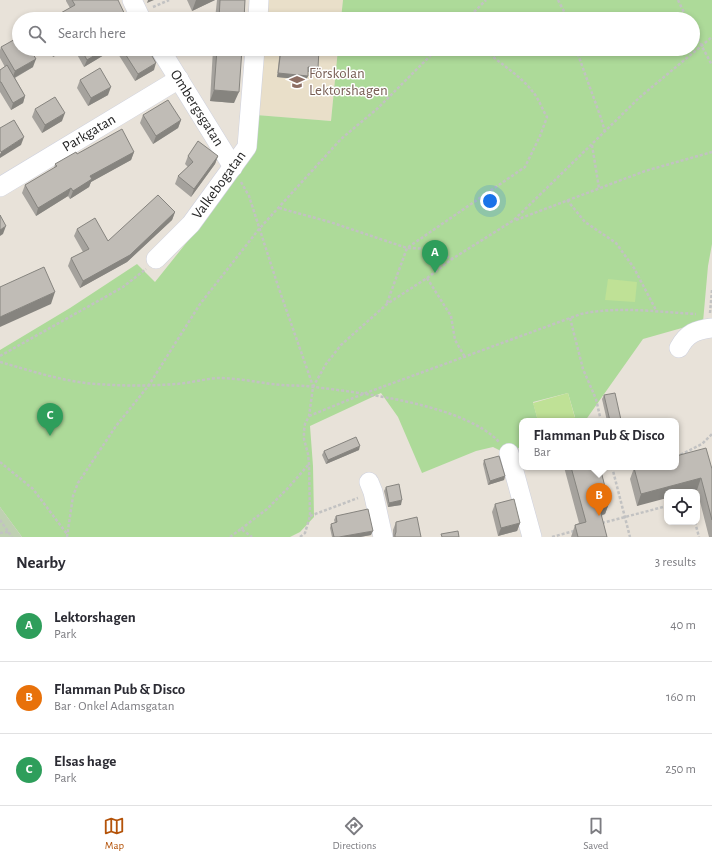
<!DOCTYPE html>
<meta charset="utf-8">
<style>
body{margin:0;font-family:"Alegreya Sans",sans-serif;background:#f7f7f7;color:#2b2b33}
.controls{position:absolute;right:12px;bottom:12px;display:grid;overflow:hidden;border-radius:8px;box-shadow:0 2px 6px #0003}
.controls button{width:36px;height:36px;display:grid;place-items:center;padding:0;border:0;border-bottom:1px solid #e1e1e2;background:#fff;color:#2b2b33;font:20px sans-serif}
.you{position:absolute;left:490px;top:201px;width:14px;height:14px;margin:-10px;border:3px solid #fff;border-radius:50%;background:#1a73e8;box-shadow:0 0 0 6px #1a73e833}
.badge{display:grid;place-items:center;width:26px;height:26px;border-radius:50%;background:#b45309;color:#fff;font-size:13px;font-weight:700}
.pin{position:absolute;translate:-50% -33px;filter:drop-shadow(0 1px 2px #0008)}
.pin::after{content:'';position:absolute;top:21px;width:14px;height:12px;background:inherit;clip-path:polygon(0 0,100% 0,50% 100%)}
.popup{position:absolute;left:519px;top:418px;width:160px;height:52px;box-sizing:border-box;display:grid;place-content:center;border-radius:8px;background:#fff;filter:drop-shadow(0 1px 3px #0005);font-size:13px;white-space:nowrap;color:#7c7c81}
.popup b{font-size:15px;color:#2b2b33}
.popup::after{content:'';position:absolute;left:50%;top:100%;margin-left:-8px;border:8px solid transparent;border-top-color:#fff}
.list{margin:0;padding:0;list-style:none}
h2{display:flex;justify-content:space-between;align-items:center;height:52px;margin:0;padding:0 16px;font-size:17px}
h2 small{font-size:13px;font-weight:400;color:#7c7c81}
.list li{display:grid;grid-template-columns:26px 1fr auto;gap:12px;align-items:center;box-sizing:border-box;height:72px;padding:0 16px;border-top:1px solid #e1e1e2}
.list b{display:block;font-size:15px;white-space:nowrap}
.list p{margin:0;font-size:13px;white-space:nowrap;color:#7c7c81}
.list em{font-size:13px;font-style:normal;color:#7c7c81}
.icon{flex:none;width:22px;height:22px;fill:none;stroke:currentColor;stroke-width:2;stroke-linecap:round;stroke-linejoin:round}
.map{position:relative;flex:none;width:712px;height:537px;overflow:hidden}
.search{position:absolute;background:#fff;box-shadow:0 2px 6px #0003;left:12px;right:12px;top:12px;height:44px;display:flex;align-items:center;gap:10px;box-sizing:border-box;padding:0 14px;border-radius:22px;color:#7c7c81;font-size:15px}
.sheet{height:268px;background:#fff}
nav{display:flex;justify-content:space-around;align-items:center;box-sizing:border-box;height:56px;border-top:1px solid #e1e1e2;background:#fff;font-size:11px;color:#7c7c81}
nav a{display:grid;justify-items:center;gap:2px}
nav .on{color:#b45309}
.map>svg:first-child{display:block}
</style>
<div class="map">
<svg width="712" height="537" viewBox="0 0 712 537">
<rect width="100%" height="100%" fill="#e8e2d9"/>
<g fill="#e9dfc9">
<polygon points="265,0 343,0 341,19 264,19"/>
<polygon points="261,49 338,49 331,121 256,115"/>
</g>
<polygon fill="#adda99" points="343,0 712,0 712,244 708,266 703,322 643,339 585,421 563,421 575,417 568,393 533,402 538,421 522,421 522,447 503,452 493,447 476,451 422,473 398,417 381,393 310,426 313,466 314,517 300,532 290,537 22,537 0,507 0,350 70,308 137,264 155,282 199,227 256,115 331,121 338,49 693,49 693,19 341,19"/>
<polygon fill="#bfd0b2" points="0,507 22,537 0,537"/>
<g fill="#bfe196">
<polygon points="608,279 637,282 635,302 605,300"/>
<polygon points="568,393 575,418 563,421 538,421 533,403"/>
</g>
<g fill="none" stroke-linecap="round" stroke-linejoin="round">
<g stroke="#ced1de" stroke-width="20">
<g id="minor">
<polyline points="132,0 141,19"/>
<polyline points="258,19 259,0"/>
<polyline points="160,49 233,167"/>
<polyline points="0,187 179,79"/>
<polyline points="156,259 191,224 247,147 255,49"/>
<path d="M679 348C687 333 696 330 712 328"/>
<polyline points="509,453 532,537"/>
<polyline points="369,482 373,492 383,537"/>
</g>
</g>
<g stroke="#c2c2c2" stroke-width="2.5" stroke-dasharray="3 2" stroke-linecap="butt">
<polyline points="558,0 568,19"/>
<polyline points="678,0 687,19"/>
<polyline points="153,7 169,0"/>
<polyline points="467,19 486,0"/>
<polyline points="693,30 712,65"/>
<polyline points="576,49 601,118 605,132"/>
<polyline points="592,145 599,188"/>
<polyline points="241,182 249,196 278,286 313,386"/>
<polyline points="567,200 585,222 616,243 634,268 657,312"/>
<polyline points="279,208 330,222 407,248 431,249 452,259"/>
<polyline points="516,220 645,171 712,152"/>
<polyline points="427,278 451,316 455,340 465,357"/>
<path d="M387 303 407 248 525 167 540 136 547 117C542 109 539 99 533 92 520 75 500 64 484 49"/>
<polyline points="710,313 712,290"/>
<polyline points="570,318 583,369 596,399 601,421"/>
<polyline points="0,356 123,287 146,269"/>
<path d="M0 362C32 371 64 382 97 384 123 386 150 386 176 384 190 383 204 379 218 378 239 378 260 383 281 385 292 386 303 385 314 387 363 393 465 405 499 442"/>
<path d="M309 416 363 394 581 314C618 306 658 312 696 314"/>
<polyline points="676,457 702,444 712,434"/>
<polyline points="0,462 33,489 67,534"/>
<polyline points="612,467 630,537"/>
<polyline points="310,516 358,498"/>
<polyline points="0,520 12,537"/>
<polyline points="695,522 699,537"/>
<polyline points="602,523 667,506"/>
<polyline points="241,529 267,509 288,488 309,464"/>
<polyline points="0,533 8,532"/>
<polyline points="67,537 73,496 78,483 116,426 149,385 200,304 259,229 341,139 378,108 437,49"/>
<polyline points="230,537 241,529 252,537"/>
<polyline points="300,537 305,533 310,516 309,464 308,454 304,439 304,431 305,424 309,416 313,387 326,364 341,345 387,304 427,278 452,259 514,220 640,97 712,37"/>
<polyline points="552,537 574,531"/>
</g>
<use href="#minor" stroke="#fff" stroke-width="19"/>
</g>
<g fill="#a5a29d">
<polygon points="66,0 118,0 70,8 66,1"/>
<polygon points="187,0 215,0 192,11"/>
<polygon points="217,0 245,0 244,19 215,19"/>
<polygon points="1,47 33,67 15,78 25,96 23,103 11,110 0,92 0,70 5,67 0,58 0,50"/>
<polygon points="48,49 67,49 53,57"/>
<polygon points="74,49 114,49 84,67"/>
<polygon points="115,49 148,49 154,70 135,81"/>
<polygon points="213,49 242,49 234,103 210,101"/>
<polygon points="280,49 314,49 316,72 308,72 308,76 306,80 277,77"/>
<polygon points="80,80 108,95 88,106 77,88"/>
<polygon points="35,109 62,121 42,133 32,117"/>
<polygon points="143,115 181,120 178,128 153,144 140,123"/>
<polygon points="134,152 131,160 91,182 89,187 70,199 68,196 36,216 22,193 25,185 54,169 55,164 77,154"/>
<polygon points="188,156 218,156 215,164 191,197 175,184 178,176 188,167 185,164"/>
<polygon points="175,212 172,220 127,262 80,288 68,266 71,258 83,252 74,236 77,229 108,241"/>
<polygon points="604,395 621,421 607,421 602,399"/>
<polygon points="359,450 326,464 322,455 324,451"/>
<polygon points="484,460 505,476 504,480 488,485 483,464"/>
<polygon points="564,467 600,467 609,503 605,514 601,516 607,537 571,537 575,525 579,523"/>
<polygon points="634,468 712,469 712,537 709,537 697,490 689,492 667,492 637,506 630,479"/>
<polygon points="386,487 401,505 388,507 384,491"/>
<polygon points="495,504 520,523 517,531 498,536 492,512"/>
<polygon points="336,516 371,535 360,537 332,537 330,528 331,524 335,523 334,520"/>
<polygon points="396,522 421,537 393,537 393,530"/>
</g>
<g fill="#86847f">
<polygon points="148,0 154,0 147,3"/>
<polygon points="196,0 215,0 192,11"/>
<polygon points="57,49 67,49 53,57 56,50"/>
<polygon points="105,49 114,49 84,67 87,60"/>
<polygon points="36,59 33,67 12,79 15,71"/>
<polygon points="156,63 154,70 135,81 138,74"/>
<polygon points="308,67 318,68 316,72 307,72"/>
<polygon points="278,73 308,76 306,80 277,77"/>
<polygon points="111,87 108,95 88,106 91,98"/>
<polygon points="214,90 239,92 234,103 210,101"/>
<polygon points="25,96 23,103 11,110 13,103"/>
<polygon points="65,113 62,121 42,133 45,125"/>
<polygon points="181,120 178,128 153,144 156,136"/>
<polygon points="24,137 21,145 0,158 0,154 1,152"/>
<polygon points="134,152 131,160 91,182 89,187 70,199 73,191 90,176"/>
<polygon points="218,156 215,164 191,197 194,189"/>
<polygon points="71,188 68,196 36,216 38,208"/>
<polygon points="175,212 172,220 127,262 80,288 83,281"/>
<polygon points="6,226 3,234 0,236 0,230"/>
<polygon points="55,292 51,304 0,327 0,317"/>
<polygon points="360,446 359,450 326,464 328,460"/>
<polygon points="505,476 504,480 488,485 490,481"/>
<polygon points="701,478 697,490 689,492 667,492 667,498 637,506 641,494"/>
<polygon points="402,500 401,505 388,507 389,503"/>
<polygon points="609,503 605,514 594,517 599,506"/>
<polygon points="520,523 517,531 498,536 501,528"/>
<polygon points="373,531 371,535 360,537 339,537"/>
</g>
<g fill="#c0bcb6" stroke="#86847f">
<polygon points="72,0 118,0 127,19 50,19 75,5"/>
<polygon points="220,0 245,0 244,19 219,19"/>
<polygon points="19,37 19,49 30,49 36,59 15,71 1,47"/>
<polygon points="81,49 105,49 87,60"/>
<polygon points="122,49 148,49 156,63 138,74"/>
<polygon points="217,49 242,49 239,92 214,90"/>
<polygon points="281,49 319,49 318,68 308,67 308,76 278,73"/>
<polygon points="7,65 25,96 13,103 1,82 0,82 0,70"/>
<polygon points="100,68 111,87 91,98 80,80"/>
<polygon points="55,97 65,113 45,125 35,109"/>
<polygon points="168,100 181,120 156,136 143,115"/>
<polygon points="14,120 24,137 1,152 0,150 0,128"/>
<polygon points="122,129 134,152 90,176 92,179 73,191 71,188 38,208 25,185 57,166 55,164 76,152 77,154"/>
<polygon points="198,141 218,156 194,189 178,176 193,162 188,156"/>
<polygon points="158,195 175,212 130,255 83,281 71,258 89,249 77,229 95,218 108,241"/>
<polygon points="0,215 6,226 0,230"/>
<polygon points="44,267 55,292 0,317 0,287"/>
<polygon points="615,393 621,420 618,421 610,421 604,395"/>
<polygon points="356,437 360,446 328,460 324,451"/>
<polygon points="706,448 712,469 712,520 701,478 641,494 634,468 637,467 676,467 676,456"/>
<polygon points="499,456 505,476 490,481 484,460"/>
<polygon points="571,467 600,467 609,503 599,506 607,537 578,537 575,525 586,522"/>
<polygon points="399,484 402,500 389,503 386,487"/>
<polygon points="514,499 520,523 501,528 495,504"/>
<polygon points="368,509 373,531 339,537 334,537 331,524 337,522 336,516"/>
<polygon points="417,517 421,537 395,537 395,535 396,532 396,522"/>
<polygon points="458,531 459,537 442,537 441,534"/>
</g>
<defs>
<g id="school-bare" transform="scale(1.2)"><path d="M0-5L7-2L0 1L-7-2ZM-4 1L0 2.5L4 1V4Q0 6-4 4Z" fill="#8d6e63" stroke="#fff" stroke-width="2.5" paint-order="stroke"/></g>
</defs>
<g fill-rule="evenodd">
<use href="#school-bare" x="297" y="82"/>
</g>
<g text-anchor="middle" dominant-baseline="central" stroke-width="3" stroke-linejoin="round" paint-order="stroke">
<g font-size="15" fill="#785e54" stroke="#fff" text-anchor="start">
<text x="309" y="73">Förskolan<tspan x="309" dy="17">Lektorshagen</tspan></text>
</g>
<g font-size="15" fill="#262626" stroke="#fff">
<text transform="translate(197 108) rotate(58)">Ombergsgatan</text>
<text transform="translate(89 133) rotate(-31)">Parkgatan</text>
<text transform="translate(219 185) rotate(-54)">Valkebogatan</text>
</g>
</g>
</svg>
<div class="controls">
<button><svg class="icon" aria-label="locate" viewBox="0 0 24 24"><circle cx="12" cy="12" r="6"/><path d="M12 2v4M12 18v4M2 12h4M18 12h4"/></svg></button>
</div>
<div class="you"></div>
<div class="pin badge" style="left:435px;top:273px;background:#2e9e5b">A</div>
<div class="pin badge" style="left:599px;top:516px;background:#e8710a">B</div>
<div class="popup"><b>Flamman Pub &amp; Disco</b>Bar</div>
<div class="pin badge" style="left:50px;top:436px;background:#2e9e5b">C</div>
<div class="search"><svg class="icon" aria-label="search" viewBox="0 0 24 24"><circle cx="10" cy="10" r="6"/><path d="M15 15l6 6"/></svg>Search here</div>
</div>
<section class="sheet">
<h2>Nearby<small>3 results</small></h2>
<ul class="list">
<li><span class="badge" style="background:#2e9e5b">A</span><div><b>Lektorshagen</b><p>Park</p></div><em>40 m</em></li>
<li><span class="badge" style="background:#e8710a">B</span><div><b>Flamman Pub &amp; Disco</b><p>Bar · Onkel Adamsgatan</p></div><em>160 m</em></li>
<li><span class="badge" style="background:#2e9e5b">C</span><div><b>Elsas hage</b><p>Park</p></div><em>250 m</em></li>
</ul>
</section>
<nav>
<a class="on"><svg class="icon" aria-label="map" viewBox="0 0 24 24"><path d="M3 6l6-2 6 2 6-2v14l-6 2-6-2-6 2zM9 4v14M15 6v14"/></svg>Map</a>
<a><svg class="icon" aria-label="directions" viewBox="0 0 24 24"><path d="M12 3l9 9-9 9-9-9zM9 14v-3h6M13 9l2 2-2 2"/></svg>Directions</a>
<a><svg class="icon" aria-label="saved" viewBox="0 0 24 24"><path d="M7 4h10v16l-5-4-5 4z"/></svg>Saved</a>
</nav>
